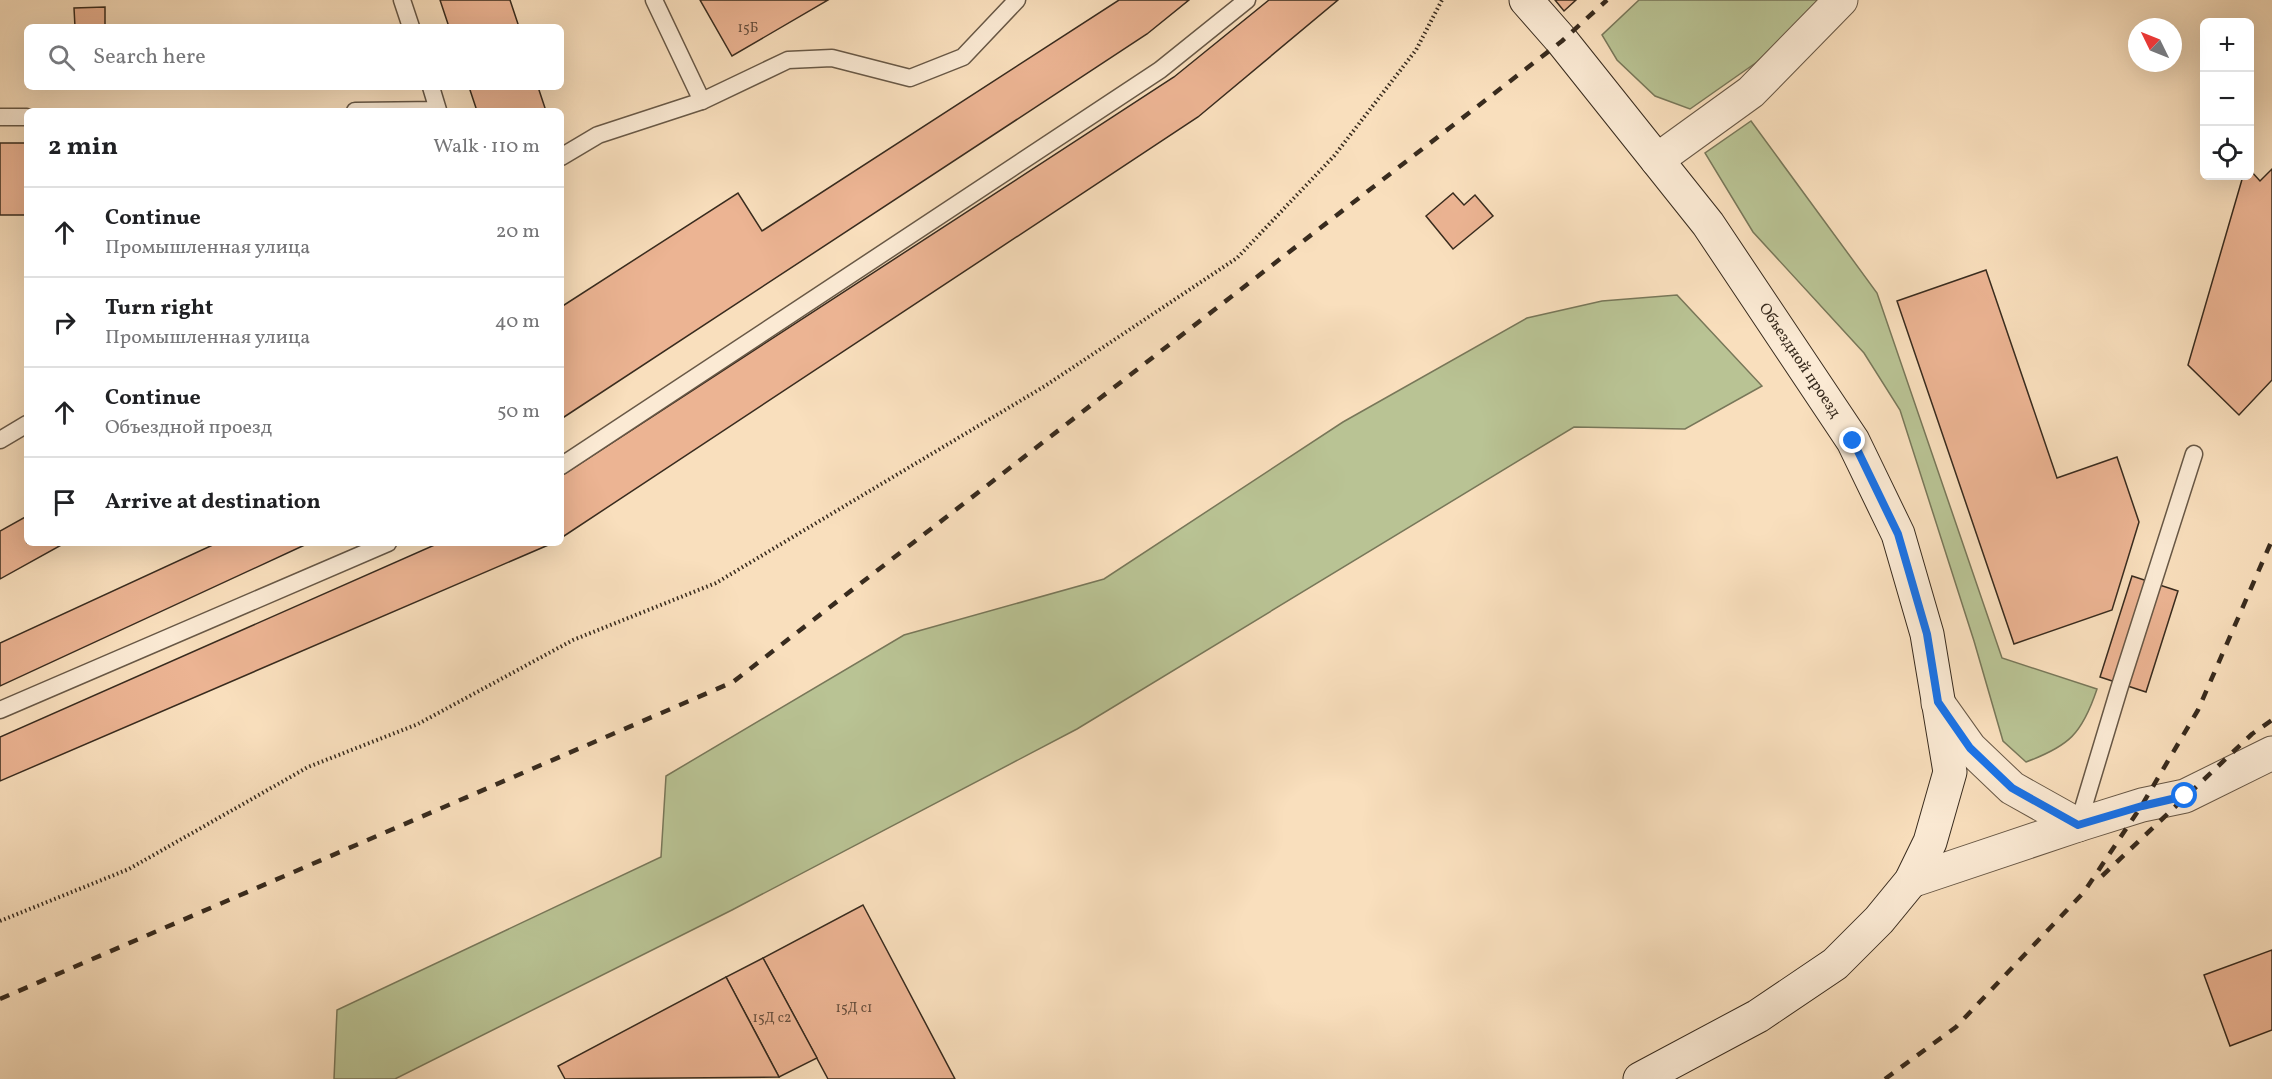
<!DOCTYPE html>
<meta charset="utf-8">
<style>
body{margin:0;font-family:Vollkorn,serif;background:#f2f2f2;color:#202124}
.controls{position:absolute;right:18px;top:18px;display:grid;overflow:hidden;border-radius:9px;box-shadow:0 6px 24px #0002}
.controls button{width:54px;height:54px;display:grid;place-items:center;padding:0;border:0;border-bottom:2px solid #e0e0e0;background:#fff;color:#202124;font:30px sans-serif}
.compass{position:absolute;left:2128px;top:18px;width:54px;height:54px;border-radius:50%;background:#fff;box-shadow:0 6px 24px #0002;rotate:313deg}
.stop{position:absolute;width:18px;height:18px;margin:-14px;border:4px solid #1a73e8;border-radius:50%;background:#fff}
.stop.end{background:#1a73e8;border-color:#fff;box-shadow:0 2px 6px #0008}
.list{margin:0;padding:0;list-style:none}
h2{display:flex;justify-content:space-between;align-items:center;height:78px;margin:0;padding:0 24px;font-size:26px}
h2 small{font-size:20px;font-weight:400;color:#757577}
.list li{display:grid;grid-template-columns:39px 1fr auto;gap:18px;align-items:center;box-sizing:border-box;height:90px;padding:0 24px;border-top:2px solid #e0e0e0}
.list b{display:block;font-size:22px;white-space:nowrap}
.list p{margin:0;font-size:20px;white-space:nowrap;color:#757577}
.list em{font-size:20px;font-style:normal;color:#757577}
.icon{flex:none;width:33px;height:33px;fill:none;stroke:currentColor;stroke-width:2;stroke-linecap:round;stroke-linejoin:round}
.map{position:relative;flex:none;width:2272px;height:1079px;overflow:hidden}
.search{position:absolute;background:#fff;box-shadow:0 6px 24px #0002;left:24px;top:24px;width:540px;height:66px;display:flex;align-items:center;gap:15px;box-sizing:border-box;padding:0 21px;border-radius:9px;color:#757577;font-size:22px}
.panel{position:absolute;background:#fff;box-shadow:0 6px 24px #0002;left:24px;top:108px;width:540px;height:438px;border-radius:9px}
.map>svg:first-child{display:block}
</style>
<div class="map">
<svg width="2272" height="1079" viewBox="0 0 2272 1079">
<rect width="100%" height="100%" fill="#f9dfbd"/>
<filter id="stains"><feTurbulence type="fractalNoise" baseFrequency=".00333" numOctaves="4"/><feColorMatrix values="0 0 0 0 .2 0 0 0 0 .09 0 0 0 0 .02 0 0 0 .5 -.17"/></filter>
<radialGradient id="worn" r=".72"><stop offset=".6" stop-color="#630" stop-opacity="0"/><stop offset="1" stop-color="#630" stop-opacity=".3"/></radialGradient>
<g fill="#b9c394" stroke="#787759" stroke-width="1.5">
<polygon points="1639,0 1821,0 1757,62 1690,109 1655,96 1617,60 1602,35"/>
<path d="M1751 121 1877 293 2002 658 2097 689C2082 734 2069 746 2026 762L2003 741 1974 641 1900 410 1864 353 1753 232 1705 153Z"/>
<polygon points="1677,295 1762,386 1685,429 1574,427 1077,729 732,910 395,1079 334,1079 337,1010 661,857 666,776 904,635 1104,579 1343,422 1527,318 1602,301"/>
</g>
<g fill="#ecb493" stroke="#382b1e" stroke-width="1.5">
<polygon points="440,0 510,0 519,27 449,27"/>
<polygon points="700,0 828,0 732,56"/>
<polygon points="1119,0 1189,0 1147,34 561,419 561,307 738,193 762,231"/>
<polygon points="1269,0 1338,0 1198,117 561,538 561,476 1174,77"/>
<polygon points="1555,0 1576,0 1564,11"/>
<polygon points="105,7 105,27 75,27 74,8"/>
<polygon points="469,87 538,87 546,111 477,111"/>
<rect x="0" y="143" width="27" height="72"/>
<polygon points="2272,169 2272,380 2239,415 2188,365 2243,176 2250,176 2250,170 2260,181"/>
<polygon points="1453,193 1464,205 1475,195 1493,216 1453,249 1426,216"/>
<polygon points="1986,270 2057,478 2117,457 2139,522 2112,610 2014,644 1897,301"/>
<polygon points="27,516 27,543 65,543 0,579 0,531"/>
<polygon points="217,543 309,543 0,686 0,643"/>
<polygon points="439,543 553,543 0,781 0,737"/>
<polygon points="2132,576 2178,591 2146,692 2100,677"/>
<polygon points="863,905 955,1079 828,1079 763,958"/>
<polygon points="2272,950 2272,1030 2230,1046 2204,975"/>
<polygon points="763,958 817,1058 779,1077 726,977"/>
<polygon points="726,977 779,1077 565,1079 558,1066"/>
</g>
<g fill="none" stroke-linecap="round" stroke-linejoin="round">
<g stroke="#685846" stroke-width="19">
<g id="lane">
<polyline points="402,0 411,27"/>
<polyline points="654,0 702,101"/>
<polyline points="355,111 438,110 431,87"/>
<polyline points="0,117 27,117"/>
<polyline points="561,157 598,135 702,101 788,60 832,58 910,78 963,57 1017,0"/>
<polyline points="0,440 27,424"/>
<polyline points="561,466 1160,70 1247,0"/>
<polyline points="0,710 388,543"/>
<polyline points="2078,825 2119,689 2194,454"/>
</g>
</g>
<g stroke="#685846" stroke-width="35">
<g id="street">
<polyline points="1657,160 1751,92 1841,0"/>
<polyline points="1938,703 1970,748 2012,788 2078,825"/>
<polyline points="1911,881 2078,825 2142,805 2185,796 2272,753"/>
</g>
</g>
<g stroke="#382b1e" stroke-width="35">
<g id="secondary">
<path id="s1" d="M1526 0 1562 41 1708 224 1853 441 1898 534 1927 634 1950 772 1930 842 1911 881 1879 920 1835 964 1758 1016 1640 1079"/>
</g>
</g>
<polyline stroke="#382b1e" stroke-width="4" stroke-dasharray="1.5 3" stroke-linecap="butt" points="0,921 129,869 308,767 418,724 573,640 716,583 1045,386 1237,258 1334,156 1416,50 1442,0"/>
<use href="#lane" stroke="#fbead4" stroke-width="16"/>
<use href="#street" stroke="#fbead4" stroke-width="33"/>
<use href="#secondary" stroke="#fbead4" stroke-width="33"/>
<g stroke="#382b1e" stroke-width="4.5" stroke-dasharray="10 10" stroke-linecap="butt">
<polyline points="2102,876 2252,734 2272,720"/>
<polyline points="0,999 733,682 1562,41 1607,0"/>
<polyline points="1885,1079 1956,1027 2084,892 2142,805 2198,710 2272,540"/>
</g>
</g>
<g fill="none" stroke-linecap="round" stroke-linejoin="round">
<polyline stroke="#1a73e8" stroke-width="8" points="1853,441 1898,534 1927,634 1938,702 1970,748 2012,788 2078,825 2142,806 2185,796"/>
</g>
<g text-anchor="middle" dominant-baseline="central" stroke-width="4.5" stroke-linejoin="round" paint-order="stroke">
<g font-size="14" fill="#654d3b">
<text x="748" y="28">15Б</text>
<text x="854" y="1008">15Д с1</text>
<text x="772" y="1018">15Д с2</text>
</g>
<g font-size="16" fill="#382b1e" stroke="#fbead4">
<text stroke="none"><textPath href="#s1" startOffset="453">Объездной проезд</textPath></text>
</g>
</g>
<rect width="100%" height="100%" filter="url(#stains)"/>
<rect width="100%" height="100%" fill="url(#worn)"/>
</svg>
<div class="controls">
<button>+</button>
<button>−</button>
<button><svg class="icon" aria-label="locate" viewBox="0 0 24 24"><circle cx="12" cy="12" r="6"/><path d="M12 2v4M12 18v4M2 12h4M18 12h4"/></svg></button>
</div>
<svg class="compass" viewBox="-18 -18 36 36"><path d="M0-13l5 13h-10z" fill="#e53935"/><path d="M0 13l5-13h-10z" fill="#757577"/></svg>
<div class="stop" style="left:2185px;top:796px"></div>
<div class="stop end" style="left:1853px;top:441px"></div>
<div class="search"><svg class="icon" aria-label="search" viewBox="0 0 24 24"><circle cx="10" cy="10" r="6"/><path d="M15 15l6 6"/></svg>Search here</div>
<section class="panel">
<h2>2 min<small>Walk · 110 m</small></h2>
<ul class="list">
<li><svg class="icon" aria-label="ahead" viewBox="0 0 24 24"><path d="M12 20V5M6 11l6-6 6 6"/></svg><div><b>Continue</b><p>Промышленная улица</p></div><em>20 m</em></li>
<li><svg class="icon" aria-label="right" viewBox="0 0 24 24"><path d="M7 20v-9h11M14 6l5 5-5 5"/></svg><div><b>Turn right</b><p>Промышленная улица</p></div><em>40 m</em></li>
<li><svg class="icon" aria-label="ahead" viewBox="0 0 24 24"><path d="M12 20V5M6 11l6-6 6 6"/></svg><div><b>Continue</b><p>Объездной проезд</p></div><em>50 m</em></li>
<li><svg class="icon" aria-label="arrive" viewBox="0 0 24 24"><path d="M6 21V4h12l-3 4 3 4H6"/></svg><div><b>Arrive at destination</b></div></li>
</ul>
</section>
</div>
